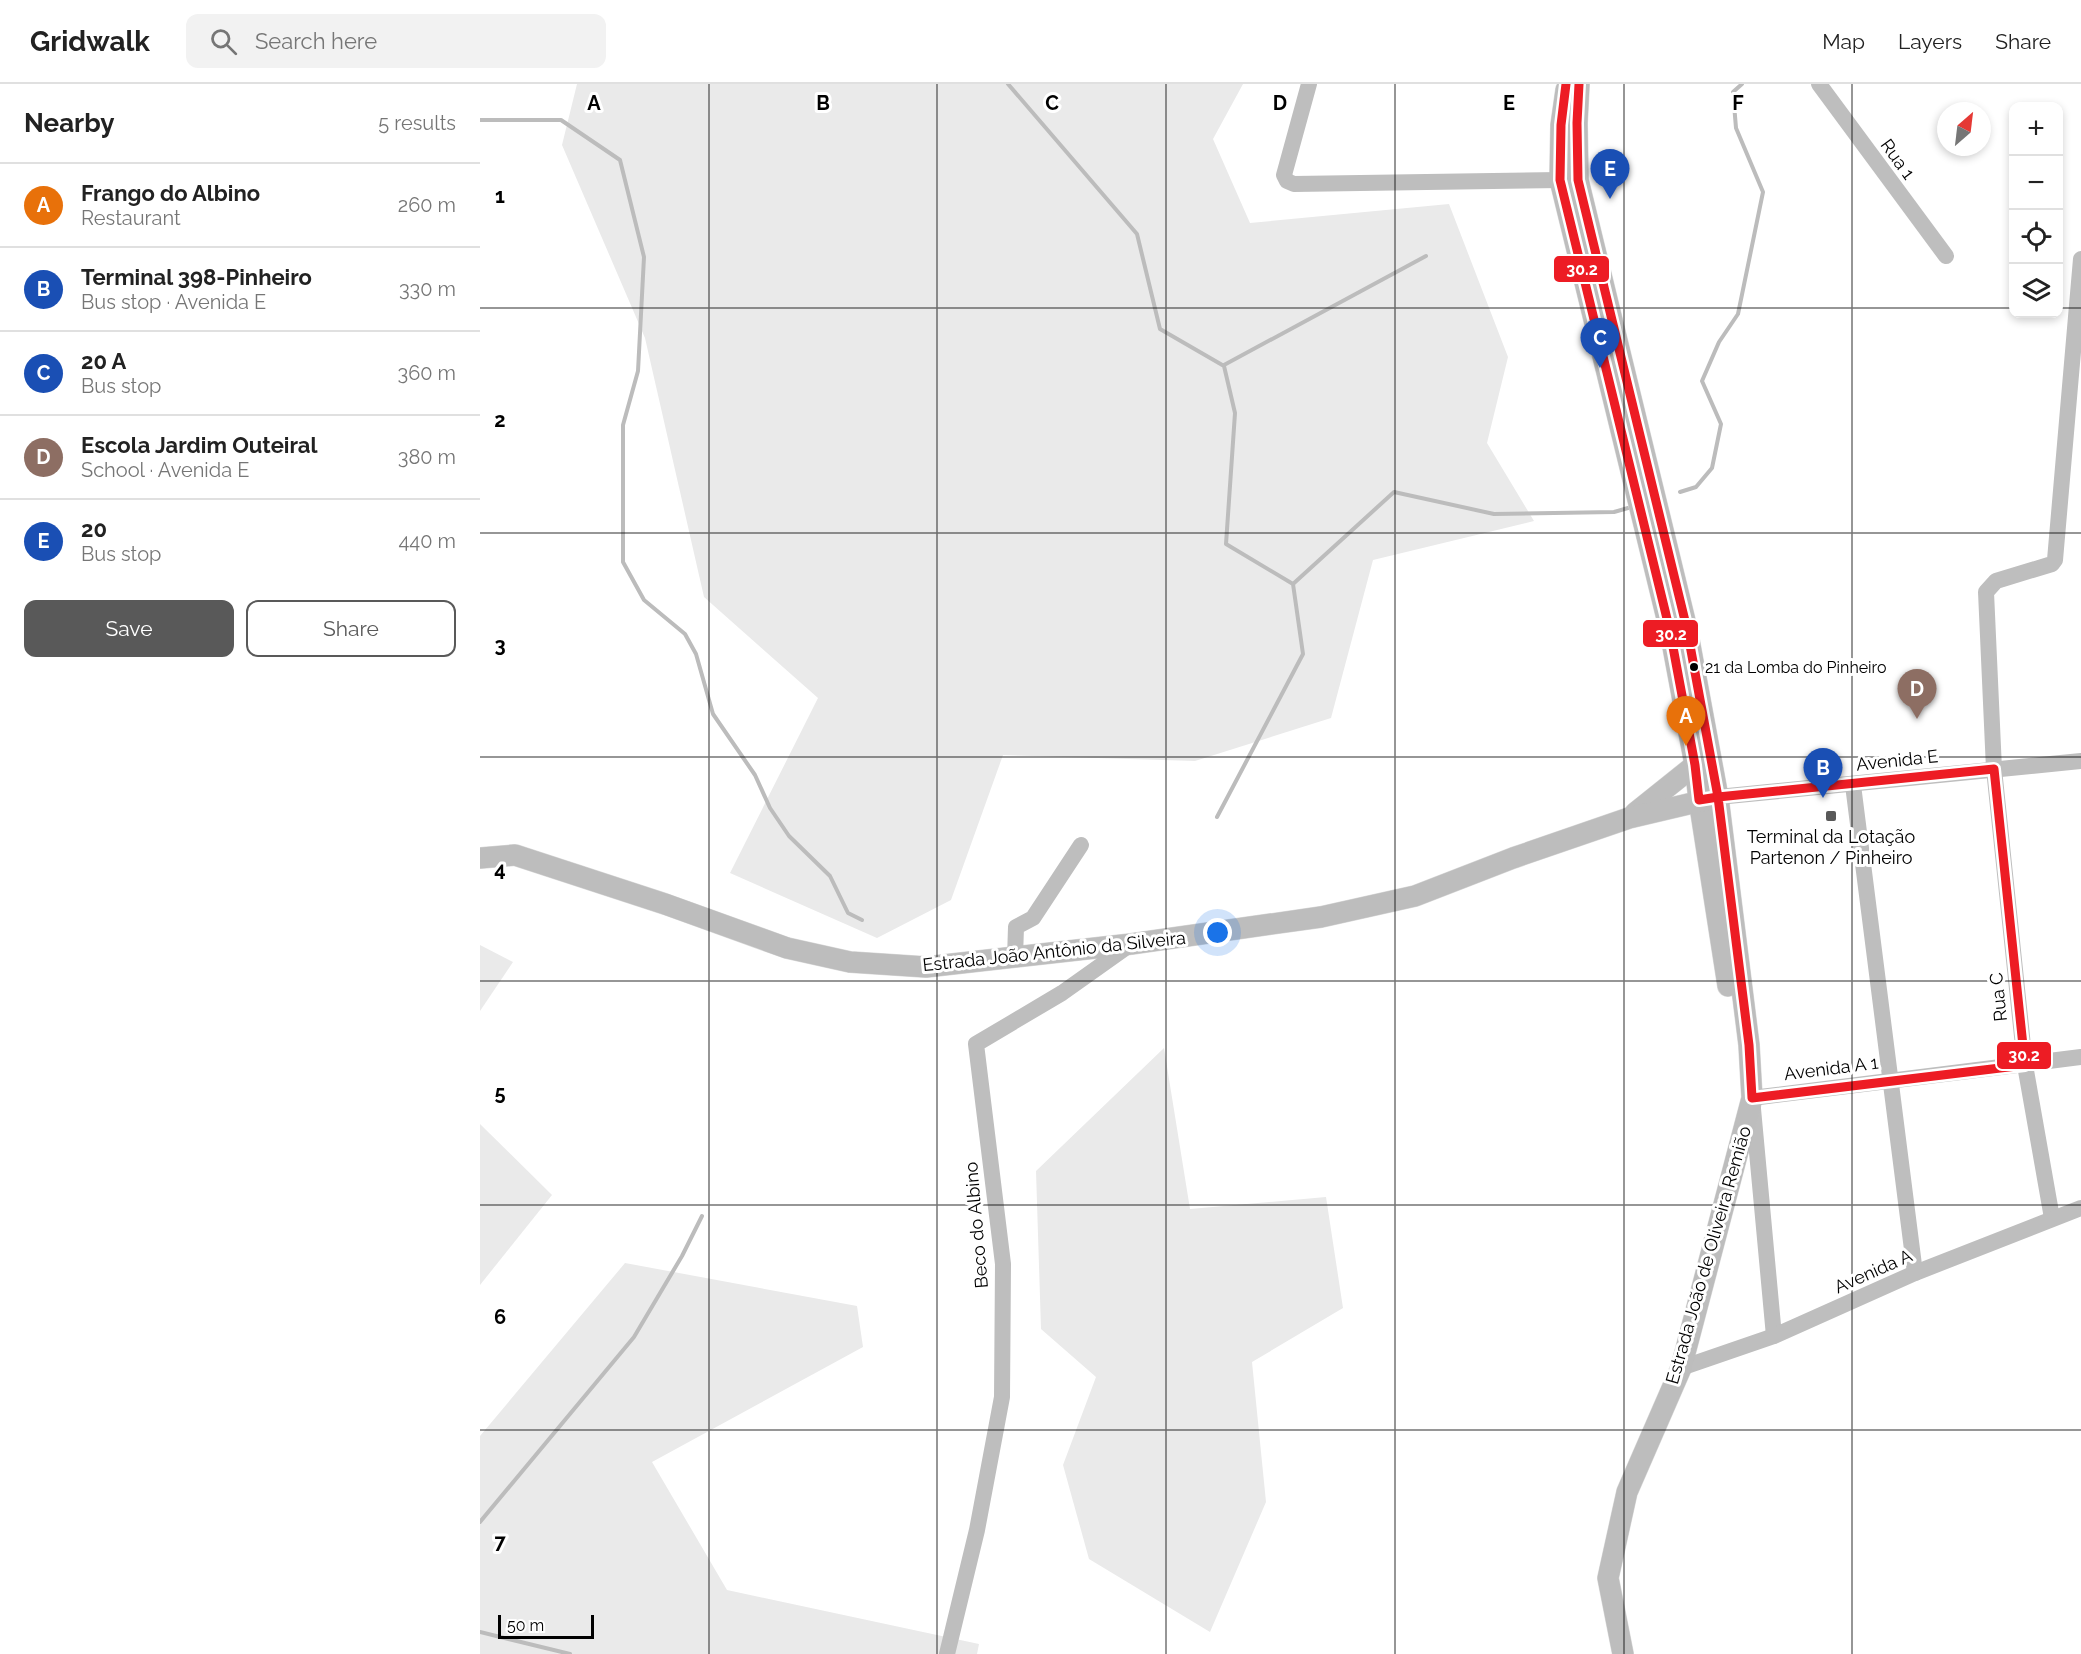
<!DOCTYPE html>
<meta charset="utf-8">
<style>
body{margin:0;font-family:Raleway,sans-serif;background:#f2f2f2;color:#222}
.controls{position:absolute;right:18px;top:18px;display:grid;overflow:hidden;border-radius:12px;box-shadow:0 3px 9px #0003}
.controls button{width:54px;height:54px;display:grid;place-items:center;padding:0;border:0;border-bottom:2px solid #e0e0e0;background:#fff;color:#222;font:30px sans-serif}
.compass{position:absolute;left:1457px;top:18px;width:54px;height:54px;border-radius:50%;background:#fff;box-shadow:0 3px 9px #0003;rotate:28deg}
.scale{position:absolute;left:18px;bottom:15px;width:96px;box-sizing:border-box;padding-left:6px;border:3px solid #000;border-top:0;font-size:16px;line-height:21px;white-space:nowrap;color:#000;-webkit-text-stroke:4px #fff;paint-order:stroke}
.you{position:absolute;left:738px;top:849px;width:21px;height:21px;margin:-15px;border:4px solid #fff;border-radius:50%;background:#1a73e8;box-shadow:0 0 0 9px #1a73e833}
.badge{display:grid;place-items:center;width:39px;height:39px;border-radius:50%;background:#595959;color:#fff;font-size:20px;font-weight:700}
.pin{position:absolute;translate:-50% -50px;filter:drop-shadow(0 2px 3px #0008)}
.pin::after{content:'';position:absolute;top:32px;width:21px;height:18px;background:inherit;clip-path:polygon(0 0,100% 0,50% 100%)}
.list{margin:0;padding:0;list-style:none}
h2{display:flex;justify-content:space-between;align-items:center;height:78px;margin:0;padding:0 24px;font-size:26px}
h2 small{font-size:20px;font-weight:400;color:#767676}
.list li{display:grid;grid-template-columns:39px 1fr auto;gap:18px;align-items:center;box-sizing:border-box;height:84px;padding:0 24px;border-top:2px solid #e0e0e0}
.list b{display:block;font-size:22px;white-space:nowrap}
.list p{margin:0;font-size:20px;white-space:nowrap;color:#767676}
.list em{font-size:20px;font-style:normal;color:#767676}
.actions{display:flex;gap:12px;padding:18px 24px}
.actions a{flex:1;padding:14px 0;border:2px solid #595959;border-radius:12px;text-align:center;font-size:21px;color:#595959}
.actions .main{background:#595959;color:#fff}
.icon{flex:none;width:33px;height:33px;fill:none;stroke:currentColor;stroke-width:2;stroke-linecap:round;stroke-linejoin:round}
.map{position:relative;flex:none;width:1601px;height:1570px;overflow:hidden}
header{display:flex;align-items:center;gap:36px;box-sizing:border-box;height:84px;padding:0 30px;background:#fff;border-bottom:2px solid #e0e0e0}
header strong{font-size:28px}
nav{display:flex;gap:33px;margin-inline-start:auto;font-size:21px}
.search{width:420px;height:54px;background:#f2f2f2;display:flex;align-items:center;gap:15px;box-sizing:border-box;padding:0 21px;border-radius:12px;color:#767676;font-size:22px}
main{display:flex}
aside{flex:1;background:#fff}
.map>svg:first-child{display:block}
</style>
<header>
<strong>Gridwalk</strong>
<div class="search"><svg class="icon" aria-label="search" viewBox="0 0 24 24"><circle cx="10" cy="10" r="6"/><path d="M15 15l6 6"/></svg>Search here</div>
<nav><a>Map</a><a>Layers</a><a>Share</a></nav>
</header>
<main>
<aside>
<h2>Nearby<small>5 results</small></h2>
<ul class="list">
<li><span class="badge" style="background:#e8710a">A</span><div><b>Frango do Albino</b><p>Restaurant</p></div><em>260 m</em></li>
<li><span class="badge" style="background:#1a4fb4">B</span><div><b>Terminal 398-Pinheiro</b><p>Bus stop · Avenida E</p></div><em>330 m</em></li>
<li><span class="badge" style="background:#1a4fb4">C</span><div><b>20 A</b><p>Bus stop</p></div><em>360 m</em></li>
<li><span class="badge" style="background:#8d6e63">D</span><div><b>Escola Jardim Outeiral</b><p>School · Avenida E</p></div><em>380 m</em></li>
<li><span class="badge" style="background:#1a4fb4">E</span><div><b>20</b><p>Bus stop</p></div><em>440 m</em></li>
</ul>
<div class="actions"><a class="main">Save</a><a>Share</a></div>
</aside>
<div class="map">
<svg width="1601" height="1570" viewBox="0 0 1601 1570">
<rect width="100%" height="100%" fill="#fff"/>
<g fill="#eaeaea">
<polygon points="97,0 763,0 733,55 770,139 969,120 1028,273 1007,359 1054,437 893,476 851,634 715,677 523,671 471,816 397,854 250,789 338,614 224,513 165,254 82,61"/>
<polygon points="0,861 33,878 0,927"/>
<polygon points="684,964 710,1125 846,1113 863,1224 772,1278 786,1418 730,1548 609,1475 583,1381 616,1293 561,1245 556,1087"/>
<polygon points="0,1040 72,1111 0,1201"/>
<polygon points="145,1179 377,1222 383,1263 172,1378 247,1506 499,1560 497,1570 0,1570 0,1352"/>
</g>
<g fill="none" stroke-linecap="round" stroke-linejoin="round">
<g stroke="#bcbcbc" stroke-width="4">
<polyline points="528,0 657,150 680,245 744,282 755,329 746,460 813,500 823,570 737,733"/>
<polyline points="0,36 81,36 140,76 164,173 158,287 143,341 143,478 164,516 205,550 216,570 233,630 275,691 290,724 309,752 350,792 368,829 382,836"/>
<polyline points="744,281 946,172"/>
<polyline points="1200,408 1216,403 1232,384 1241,340 1222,297 1239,258 1258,230 1283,108 1256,44 1253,8 1262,0"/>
<polyline points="813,500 914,408 1014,430 1134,428 1148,424"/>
<polyline points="0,1438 154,1253 202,1172 222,1132"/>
<polyline points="0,1548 90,1570"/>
</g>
<g stroke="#dbdbdb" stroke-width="22">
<g id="major">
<polyline points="1099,0 1097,39 1098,96 1207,545 1238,713 1269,961 1272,1014 1201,1284 1147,1408 1128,1494 1143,1570"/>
<polyline points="1086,6 1081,41 1080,96 1190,547 1215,681 1219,716 1248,902"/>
<polyline points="1155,729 1215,681"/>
<polyline points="0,774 35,771 185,820 307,864 370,878 446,883 651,860 841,833 935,812 1033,774 1149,734 1238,713"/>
</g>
</g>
<g stroke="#bebebe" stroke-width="16">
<polyline points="829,0 804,91 807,97 814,100 1080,96"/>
<polyline points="1339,0 1466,172"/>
<polyline points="1373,701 1435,1189"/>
<polyline points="1238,713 1601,677"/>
<polyline points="535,874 536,843 553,834 601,761"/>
<polyline points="1572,1134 1545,981 1514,685 1506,508 1516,497 1572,480 1575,476 1601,175"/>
<polyline points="1294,1252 1272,1014 1601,973"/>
<polyline points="1201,1284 1294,1252 1435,1189 1601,1124"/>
<polyline points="467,1570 497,1446 522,1313 523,1180 496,960 582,909 651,860"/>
</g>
<use href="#major" stroke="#bdbdbd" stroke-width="21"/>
<g stroke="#fff" stroke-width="14">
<g id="bus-1">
<polyline points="1086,0 1081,41 1080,96 1190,547 1215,681 1219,716 1238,713"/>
<polyline points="1099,0 1097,39 1098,96 1207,545 1238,713"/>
<polygon points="1514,685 1545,981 1272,1014 1269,961 1238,713"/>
</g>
</g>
<use href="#bus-1" stroke="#ed1c24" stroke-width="9"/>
</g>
<path fill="none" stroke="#000" stroke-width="1.5" stroke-opacity="0.55" d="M229 0V1570M457 0V1570M686 0V1570M915 0V1570M1144 0V1570M1372 0V1570M0 224H1534M1578 224H1601M0 449H1601M0 673H1601M0 897H1601M0 1121H1601M0 1346H1601"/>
<circle fill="#000" stroke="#fff" stroke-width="2" cx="1214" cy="583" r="5"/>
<rect fill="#595959" stroke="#fff" stroke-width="2" x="1345" y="726" width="12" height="12" rx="3"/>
<g text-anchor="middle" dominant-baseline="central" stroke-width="6" stroke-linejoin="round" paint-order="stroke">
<g font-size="16" fill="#000" stroke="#fff" text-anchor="start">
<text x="1225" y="583">21 da Lomba do Pinheiro</text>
</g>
<g font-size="18" fill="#000" stroke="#fff">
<text transform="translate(1418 75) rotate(54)">Rua 1</text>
<text transform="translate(1417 676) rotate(-6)">Avenida E</text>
<text transform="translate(574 867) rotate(-6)">Estrada João Antônio da Silveira</text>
<text transform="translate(1518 913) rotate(-96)">Rua C</text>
<text transform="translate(1351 984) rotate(-7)">Avenida A 1</text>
<text transform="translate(496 1141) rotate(-95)">Beco do Albino</text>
<text transform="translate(1228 1171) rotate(-74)">Estrada João de Oliveira Remião</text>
<text transform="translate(1393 1187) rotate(-24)">Avenida A</text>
</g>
<g font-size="18" fill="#000" stroke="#fff">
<text x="1351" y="752">Terminal da Lotação<tspan x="1351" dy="21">Partenon / Pinheiro</tspan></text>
</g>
</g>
<g font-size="20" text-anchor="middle" font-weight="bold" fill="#000" stroke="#fff" stroke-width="6" stroke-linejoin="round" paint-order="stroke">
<text x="114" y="26">A</text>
<text x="343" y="26">B</text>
<text x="572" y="26">C</text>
<text x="800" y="26">D</text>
<text x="1029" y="26">E</text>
<text x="1258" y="26">F</text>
<text x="20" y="119">1</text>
<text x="20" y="343">2</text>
<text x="20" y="568">3</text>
<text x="20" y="792">4</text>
<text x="20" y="1016">5</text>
<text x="20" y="1240">6</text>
<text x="20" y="1465">7</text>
</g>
<g stroke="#fff" stroke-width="2">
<rect x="1073" y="171" width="57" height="28" rx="6" fill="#ed1c24"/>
<rect x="1162" y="535" width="57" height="29" rx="6" fill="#ed1c24"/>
<rect x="1516" y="957" width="56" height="29" rx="6" fill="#ed1c24"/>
</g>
<g font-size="16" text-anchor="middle" font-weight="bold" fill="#fff">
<text x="1102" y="191">30.2</text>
<text x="1191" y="556">30.2</text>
<text x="1544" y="977">30.2</text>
</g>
</svg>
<div class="controls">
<button>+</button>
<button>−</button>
<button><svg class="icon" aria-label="locate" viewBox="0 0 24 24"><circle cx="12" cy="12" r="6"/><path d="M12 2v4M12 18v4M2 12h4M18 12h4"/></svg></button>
<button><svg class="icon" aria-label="layers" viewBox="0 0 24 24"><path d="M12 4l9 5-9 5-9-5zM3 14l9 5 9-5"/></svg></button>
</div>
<svg class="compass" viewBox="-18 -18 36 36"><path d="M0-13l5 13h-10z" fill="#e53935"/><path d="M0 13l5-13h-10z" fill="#767676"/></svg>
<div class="scale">50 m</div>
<div class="you"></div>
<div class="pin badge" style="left:1206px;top:662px;background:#e8710a">A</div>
<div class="pin badge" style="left:1343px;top:714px;background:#1a4fb4">B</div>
<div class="pin badge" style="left:1120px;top:284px;background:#1a4fb4">C</div>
<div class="pin badge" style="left:1437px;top:635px;background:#8d6e63">D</div>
<div class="pin badge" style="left:1130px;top:115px;background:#1a4fb4">E</div>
</div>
</main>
